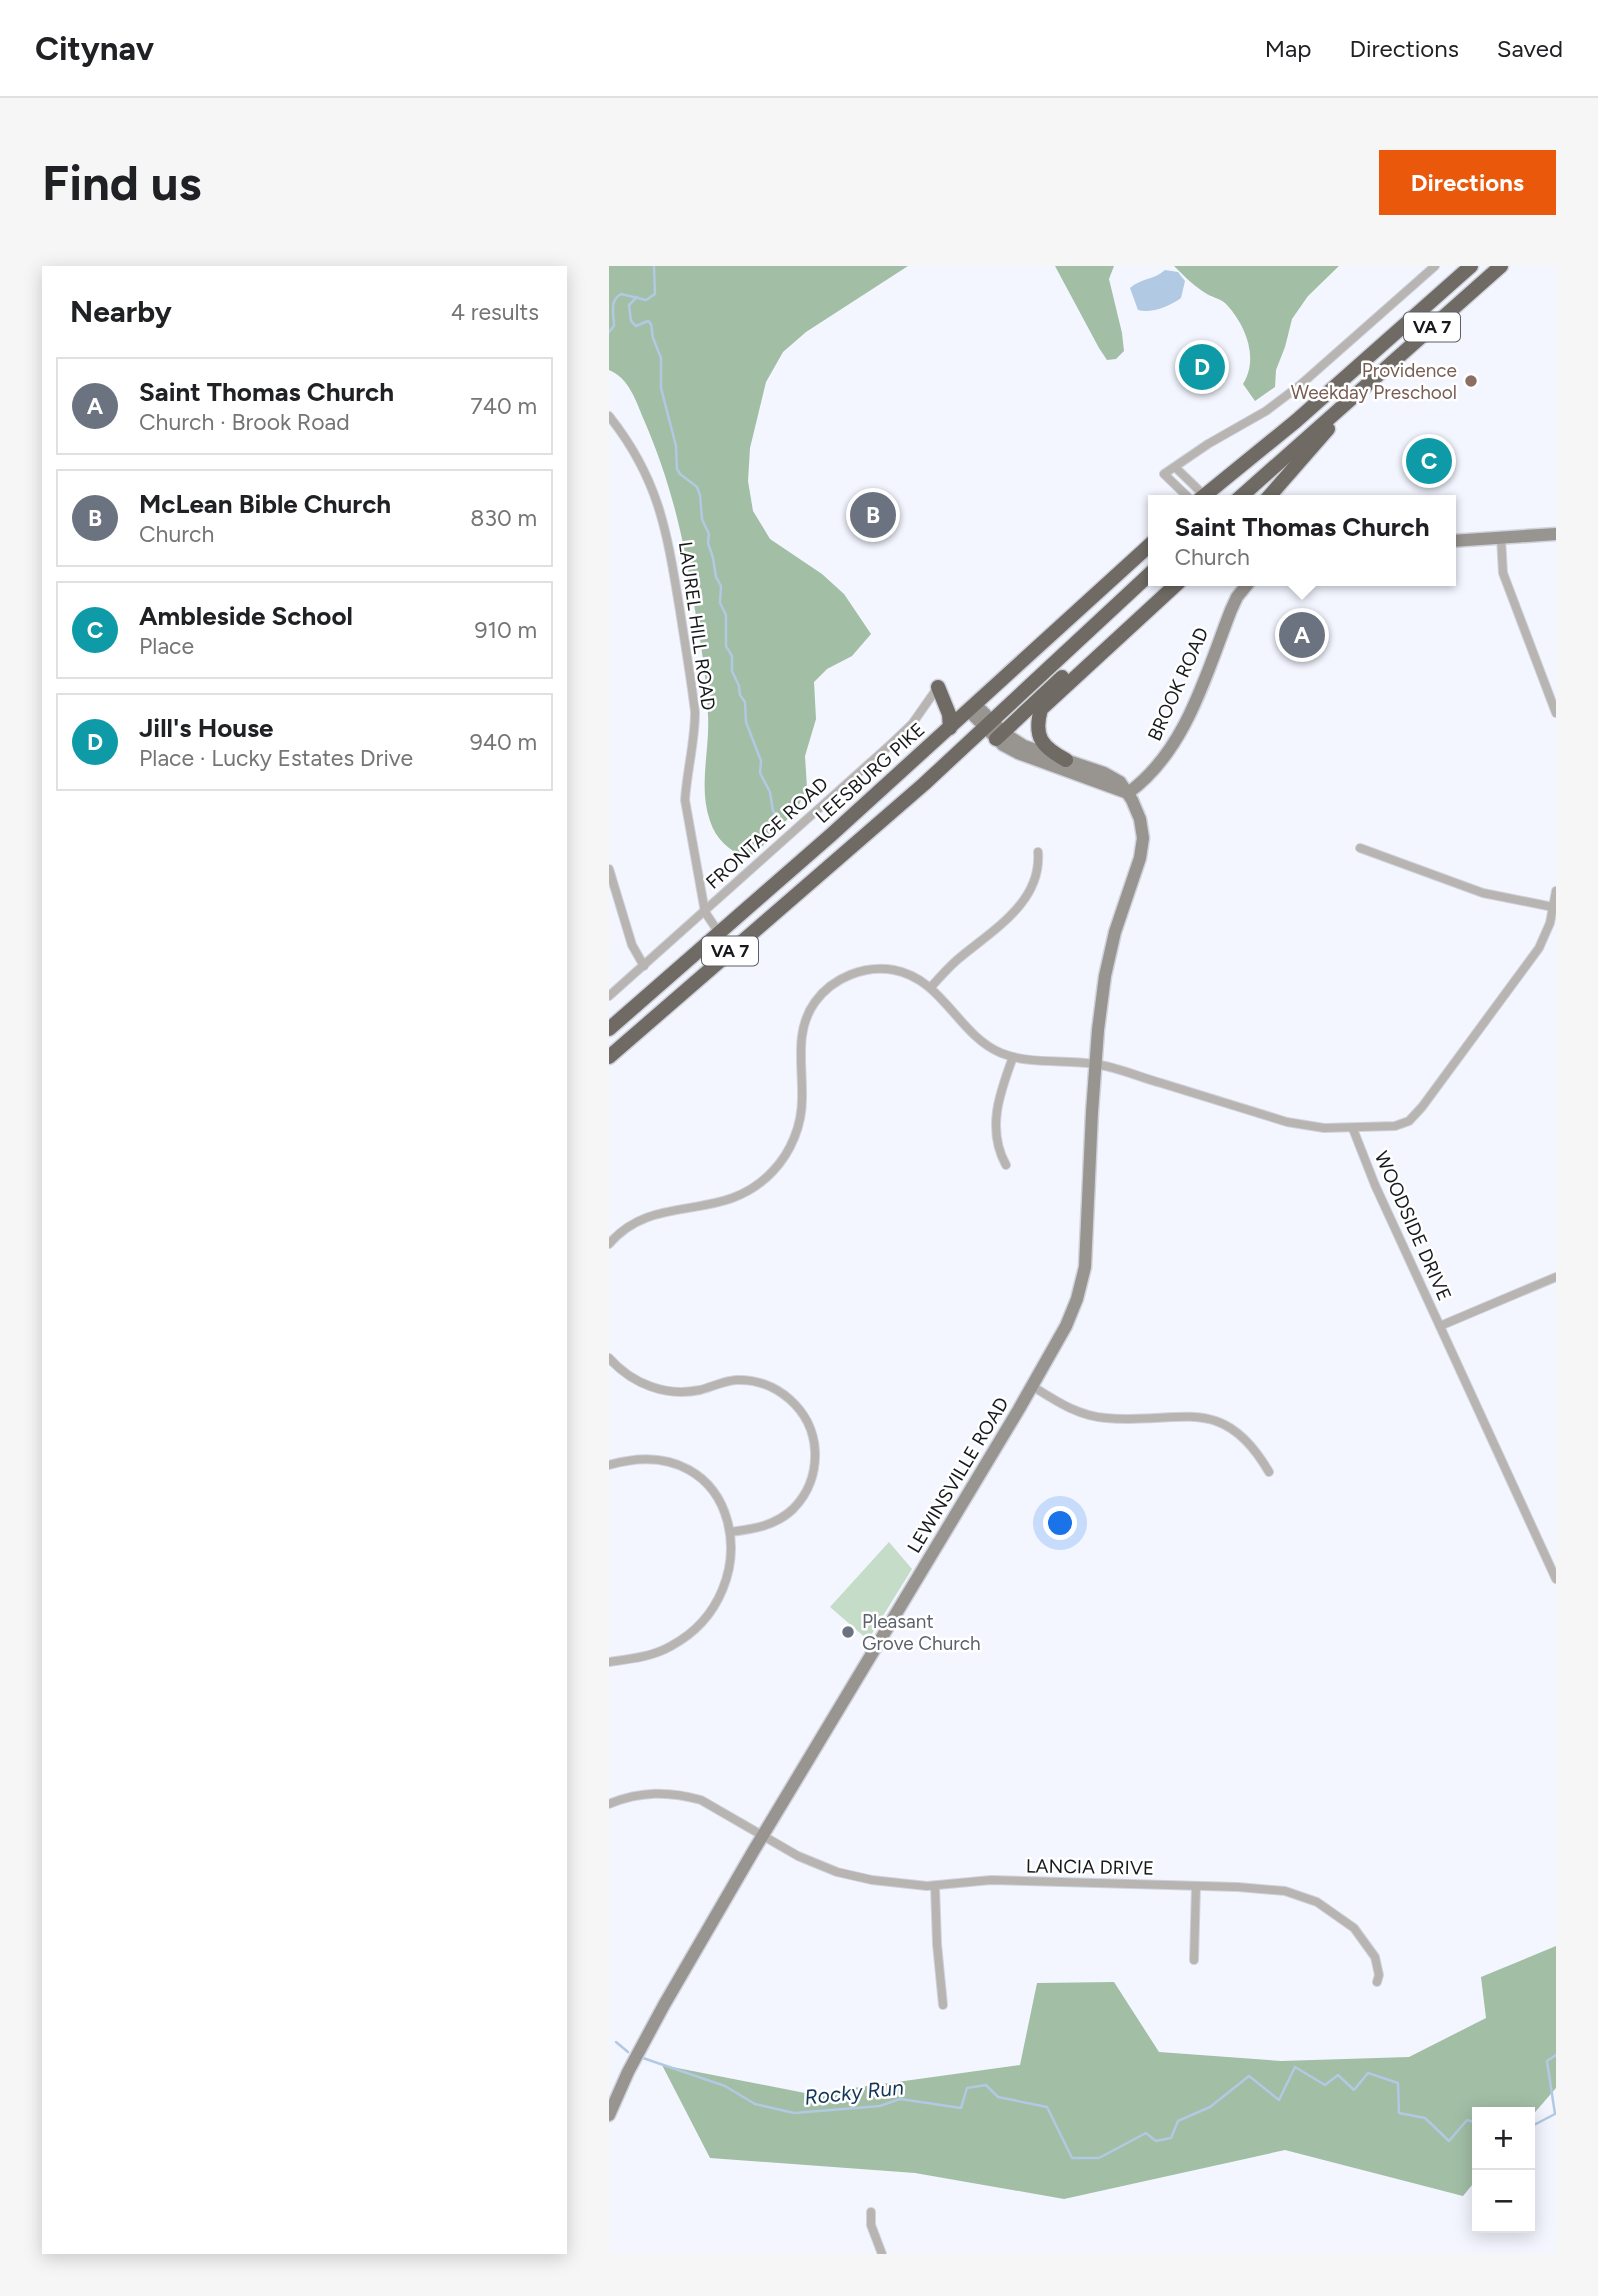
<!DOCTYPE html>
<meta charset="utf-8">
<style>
body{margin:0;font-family:Figtree,sans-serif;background:#f6f6f6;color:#202124}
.controls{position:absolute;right:21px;bottom:21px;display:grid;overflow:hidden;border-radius:0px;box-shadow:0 4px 18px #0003}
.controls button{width:63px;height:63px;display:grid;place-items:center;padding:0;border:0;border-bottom:2px solid #e0e0e0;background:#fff;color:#202124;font:35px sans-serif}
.you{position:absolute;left:452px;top:1258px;width:24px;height:24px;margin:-18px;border:5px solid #fff;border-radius:50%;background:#1a73e8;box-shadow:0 0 0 10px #1a73e833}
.badge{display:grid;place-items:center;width:46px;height:46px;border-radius:50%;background:#ea580c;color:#fff;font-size:23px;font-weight:700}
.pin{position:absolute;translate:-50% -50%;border:4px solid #fff;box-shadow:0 2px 7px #0006}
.popup{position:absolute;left:539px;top:229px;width:308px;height:91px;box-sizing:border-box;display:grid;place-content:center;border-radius:0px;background:#fff;filter:drop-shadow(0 2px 5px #0005);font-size:23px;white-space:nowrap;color:#757577}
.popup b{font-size:26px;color:#202124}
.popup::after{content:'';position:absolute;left:50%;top:100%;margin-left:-14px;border:14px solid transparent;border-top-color:#fff}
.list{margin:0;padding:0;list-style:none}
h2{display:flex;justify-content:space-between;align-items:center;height:91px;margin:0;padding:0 28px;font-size:30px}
h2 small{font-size:23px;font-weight:400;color:#757577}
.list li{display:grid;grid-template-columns:46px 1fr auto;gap:21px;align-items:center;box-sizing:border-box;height:98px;margin:0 14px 14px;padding:0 14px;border:2px solid #e0e0e0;border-radius:0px}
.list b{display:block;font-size:26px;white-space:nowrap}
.list p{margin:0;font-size:23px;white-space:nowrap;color:#757577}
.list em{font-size:23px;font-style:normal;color:#757577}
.map{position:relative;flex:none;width:947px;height:1988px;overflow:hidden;border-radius:0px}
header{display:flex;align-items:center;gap:42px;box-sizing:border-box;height:98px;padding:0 35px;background:#fff;border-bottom:2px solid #e0e0e0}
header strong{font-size:33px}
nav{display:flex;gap:38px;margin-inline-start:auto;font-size:24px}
.intro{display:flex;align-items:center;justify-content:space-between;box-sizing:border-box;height:168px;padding:0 42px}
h1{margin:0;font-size:49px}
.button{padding:18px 32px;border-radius:0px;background:#ea580c;color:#fff;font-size:24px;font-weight:700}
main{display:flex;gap:42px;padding:0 42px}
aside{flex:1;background:#fff;border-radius:0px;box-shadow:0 4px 18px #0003}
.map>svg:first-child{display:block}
</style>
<header>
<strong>Citynav</strong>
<nav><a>Map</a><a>Directions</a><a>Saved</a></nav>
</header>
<div class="intro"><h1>Find us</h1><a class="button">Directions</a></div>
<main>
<aside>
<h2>Nearby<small>4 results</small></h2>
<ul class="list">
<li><span class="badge" style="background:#6b7280">A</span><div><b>Saint Thomas Church</b><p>Church · Brook Road</p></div><em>740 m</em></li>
<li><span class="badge" style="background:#6b7280">B</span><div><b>McLean Bible Church</b><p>Church</p></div><em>830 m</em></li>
<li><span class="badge" style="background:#0f9aa8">C</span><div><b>Ambleside School</b><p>Place</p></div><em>910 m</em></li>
<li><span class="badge" style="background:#0f9aa8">D</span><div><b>Jill's House</b><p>Place · Lucky Estates Drive</p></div><em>940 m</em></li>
</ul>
</aside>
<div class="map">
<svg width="947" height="1988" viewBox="0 0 947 1988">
<rect width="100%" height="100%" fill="#f3f6ff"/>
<polygon fill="#c5dcc8" points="280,1276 303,1303 259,1374 221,1341"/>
<g fill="#a2bea5">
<path d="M0 0H299L197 66 174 86 157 116 141 182 139 215 144 245 161 273 213 308 235 328 262 368 243 390 218 403 205 416 207 453 196 490 198 522 188 543 147 587 137 591C120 585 107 573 101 555 89 520 101 485 99 449 98 414 92 378 86 344 75 274 63 219 35 154 27 135 20 112 0 104Z"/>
<polygon points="446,0 505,0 500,13 513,67 515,85 507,93 498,94 490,82"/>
<path d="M565 0H730L699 30 683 53 676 81 667 104 666 121 646 135 634 118C650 92 637 60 618 39 613 33 605 32 598 28 586 21 575 10 565 0Z"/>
<polygon points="947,1680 947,1822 921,1852 921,1846 868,1846 868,1913 854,1930 676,1884 455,1933 306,1907 101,1892 53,1799 201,1828 411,1799 428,1717 505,1716 550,1786 672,1795 800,1791 877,1752 872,1711"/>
</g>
<path fill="#b1c9e3" d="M556 4 569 6 576 15 572 32C561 40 542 48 529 44L521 22C532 12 545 14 556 4Z"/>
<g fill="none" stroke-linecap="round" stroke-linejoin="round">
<g stroke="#b1c9e3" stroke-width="2.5">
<polyline points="28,31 20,39 22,55 27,60 39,55 42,58 44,72 52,92 52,122 67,180 68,203 71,208 88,221 91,229 93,253 100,268 99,277 104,292 107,311 112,320 111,337 117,349 117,380 123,390 123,405 130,420 131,429 136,436 137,456 152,495 151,507 161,526 164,545 169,550"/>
<path d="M0 66 5 60C5 47 0 35 12 28L37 34 46 28 45 0"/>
<polyline points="7,1776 19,1786"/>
<polyline points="34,1792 116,1820 146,1838 185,1847 271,1840 291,1833 352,1842 358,1822 377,1819 389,1831 438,1841 463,1892 490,1892 537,1867 547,1875 562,1872 569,1855 601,1841 640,1810 670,1834 686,1801 716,1819 729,1809 745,1824 759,1807 789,1817 790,1847 816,1852 840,1875 858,1854 868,1857"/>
<polyline points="921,1861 946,1848 938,1795 947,1789"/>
</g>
<g stroke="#d0d3db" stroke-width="10">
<g id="street">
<path d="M0 150C51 214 58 267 71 345 76 378 82 412 86 446 86 476 78 504 76 534L96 646 110 667"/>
<polyline points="566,201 598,232"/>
<polyline points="582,234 555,208 599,178 657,145 690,120 826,0"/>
<polyline points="892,272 894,307 947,447"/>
<polyline points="751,582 874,627 944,641"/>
<polyline points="0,603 23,679 35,700"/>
<path d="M322 721C330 712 339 702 348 694 382 665 433 637 429 586"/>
<polyline points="0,730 281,479 303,458 329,421"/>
<polyline points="744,863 766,919 947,1313"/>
<path d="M397 899C377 863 391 826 404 791"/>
<path d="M0 978C46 924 113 960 164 905 182 886 193 859 193 833 194 799 185 765 206 736 224 711 256 699 285 704 334 713 349 769 392 787 422 799 454 793 486 798 508 801 530 811 552 817 594 830 636 843 678 856L715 862 786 860 800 855 813 841 930 682 941 657 947 625"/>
<polyline points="831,1060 947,1011"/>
<path d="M0 1092C23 1118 57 1131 91 1124 103 1121 114 1115 127 1114 167 1112 204 1144 206 1185 207 1206 200 1227 184 1243 166 1260 145 1263 121 1266"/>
<path d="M423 1120C447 1135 469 1150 497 1152 571 1159 613 1125 660 1206"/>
<path d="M0 1199C132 1161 163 1326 62 1380 43 1391 21 1393 0 1396"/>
<path d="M0 1538C31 1525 60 1525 92 1534L189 1590 228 1606 263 1614 318 1620 382 1614 629 1621 676 1625 708 1636 745 1662 766 1691 770 1709 768 1716"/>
<polyline points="326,1620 328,1678 334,1739"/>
<polyline points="585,1694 587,1620"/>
<polyline points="262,1946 262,1959 273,1988"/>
</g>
</g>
<g stroke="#d0d3db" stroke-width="15">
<g id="secondary">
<polyline points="842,275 947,268"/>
<polyline points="360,445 394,479 409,487 519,527"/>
<path d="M519 527C577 485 597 408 622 344L628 331 641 315"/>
<polyline points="0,1849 19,1806 55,1739 145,1584 410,1143 457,1060 468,1033 476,1001 483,846 489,764 496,710 506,666 531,592 534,572 531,553 523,534 511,516 495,507 415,480 396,468 366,438"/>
</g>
</g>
<g stroke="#d0d3db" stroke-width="17">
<g id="highway">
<polyline points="590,234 687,155 862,0"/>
<polyline points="628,234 892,0"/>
<polyline points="657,234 719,163"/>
<polyline points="329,421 340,448 341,462"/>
<polyline points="387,473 453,411"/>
<path d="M457 494C433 481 424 471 432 443L571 315"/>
<polyline points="0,763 222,569 544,276"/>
<polyline points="0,791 315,518 544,305"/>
</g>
</g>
<use href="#street" stroke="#b7b4b1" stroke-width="8"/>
<use href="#secondary" stroke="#989490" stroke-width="12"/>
<use href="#highway" stroke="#6f6a64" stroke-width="14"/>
</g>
<circle fill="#8d6e63" stroke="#fff" stroke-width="2.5" cx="862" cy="115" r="7"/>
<circle fill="#6b7280" stroke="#fff" stroke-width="2.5" cx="239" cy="1366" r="7"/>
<g text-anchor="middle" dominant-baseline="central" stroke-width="5" stroke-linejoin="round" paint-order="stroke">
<g fill="#fff" stroke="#5d5e60" stroke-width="2">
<rect x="795" y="46.5" width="56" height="29" rx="5"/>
<rect x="93" y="670.5" width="56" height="29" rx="5"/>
</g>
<g font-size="18" font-weight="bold" fill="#18191c">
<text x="823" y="61">VA 7</text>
<text x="121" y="685">VA 7</text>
</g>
<g font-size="19" fill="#785e54" stroke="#fff" text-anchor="end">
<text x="848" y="104">Providence<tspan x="848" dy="22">Weekday Preschool</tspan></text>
</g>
<g font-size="19" fill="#18191c" stroke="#fff">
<text transform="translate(88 360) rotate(82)">LAUREL HILL ROAD</text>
<text transform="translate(569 418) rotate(-66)">BROOK ROAD</text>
<text transform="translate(261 507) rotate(-42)">LEESBURG PIKE</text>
<text transform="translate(158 567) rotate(-42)">FRONTAGE ROAD</text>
<text transform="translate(804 960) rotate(66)">WOODSIDE DRIVE</text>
<text transform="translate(349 1209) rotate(-59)">LEWINSVILLE ROAD</text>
<text transform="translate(481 1601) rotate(1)">LANCIA DRIVE</text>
</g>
<g font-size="19" fill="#5b616d" stroke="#fff" text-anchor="start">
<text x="253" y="1355">Pleasant<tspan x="253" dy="22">Grove Church</tspan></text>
</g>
<g font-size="21" font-style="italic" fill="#13365a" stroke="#fff">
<text transform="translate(245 1826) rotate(-6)">Rocky Run</text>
</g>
</g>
</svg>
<div class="controls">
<button>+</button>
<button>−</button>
</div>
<div class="you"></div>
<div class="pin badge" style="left:693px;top:369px;background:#6b7280">A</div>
<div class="popup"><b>Saint Thomas Church</b>Church</div>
<div class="pin badge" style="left:264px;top:249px;background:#6b7280">B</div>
<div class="pin badge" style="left:820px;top:195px;background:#0f9aa8">C</div>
<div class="pin badge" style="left:593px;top:101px;background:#0f9aa8">D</div>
</div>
</main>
